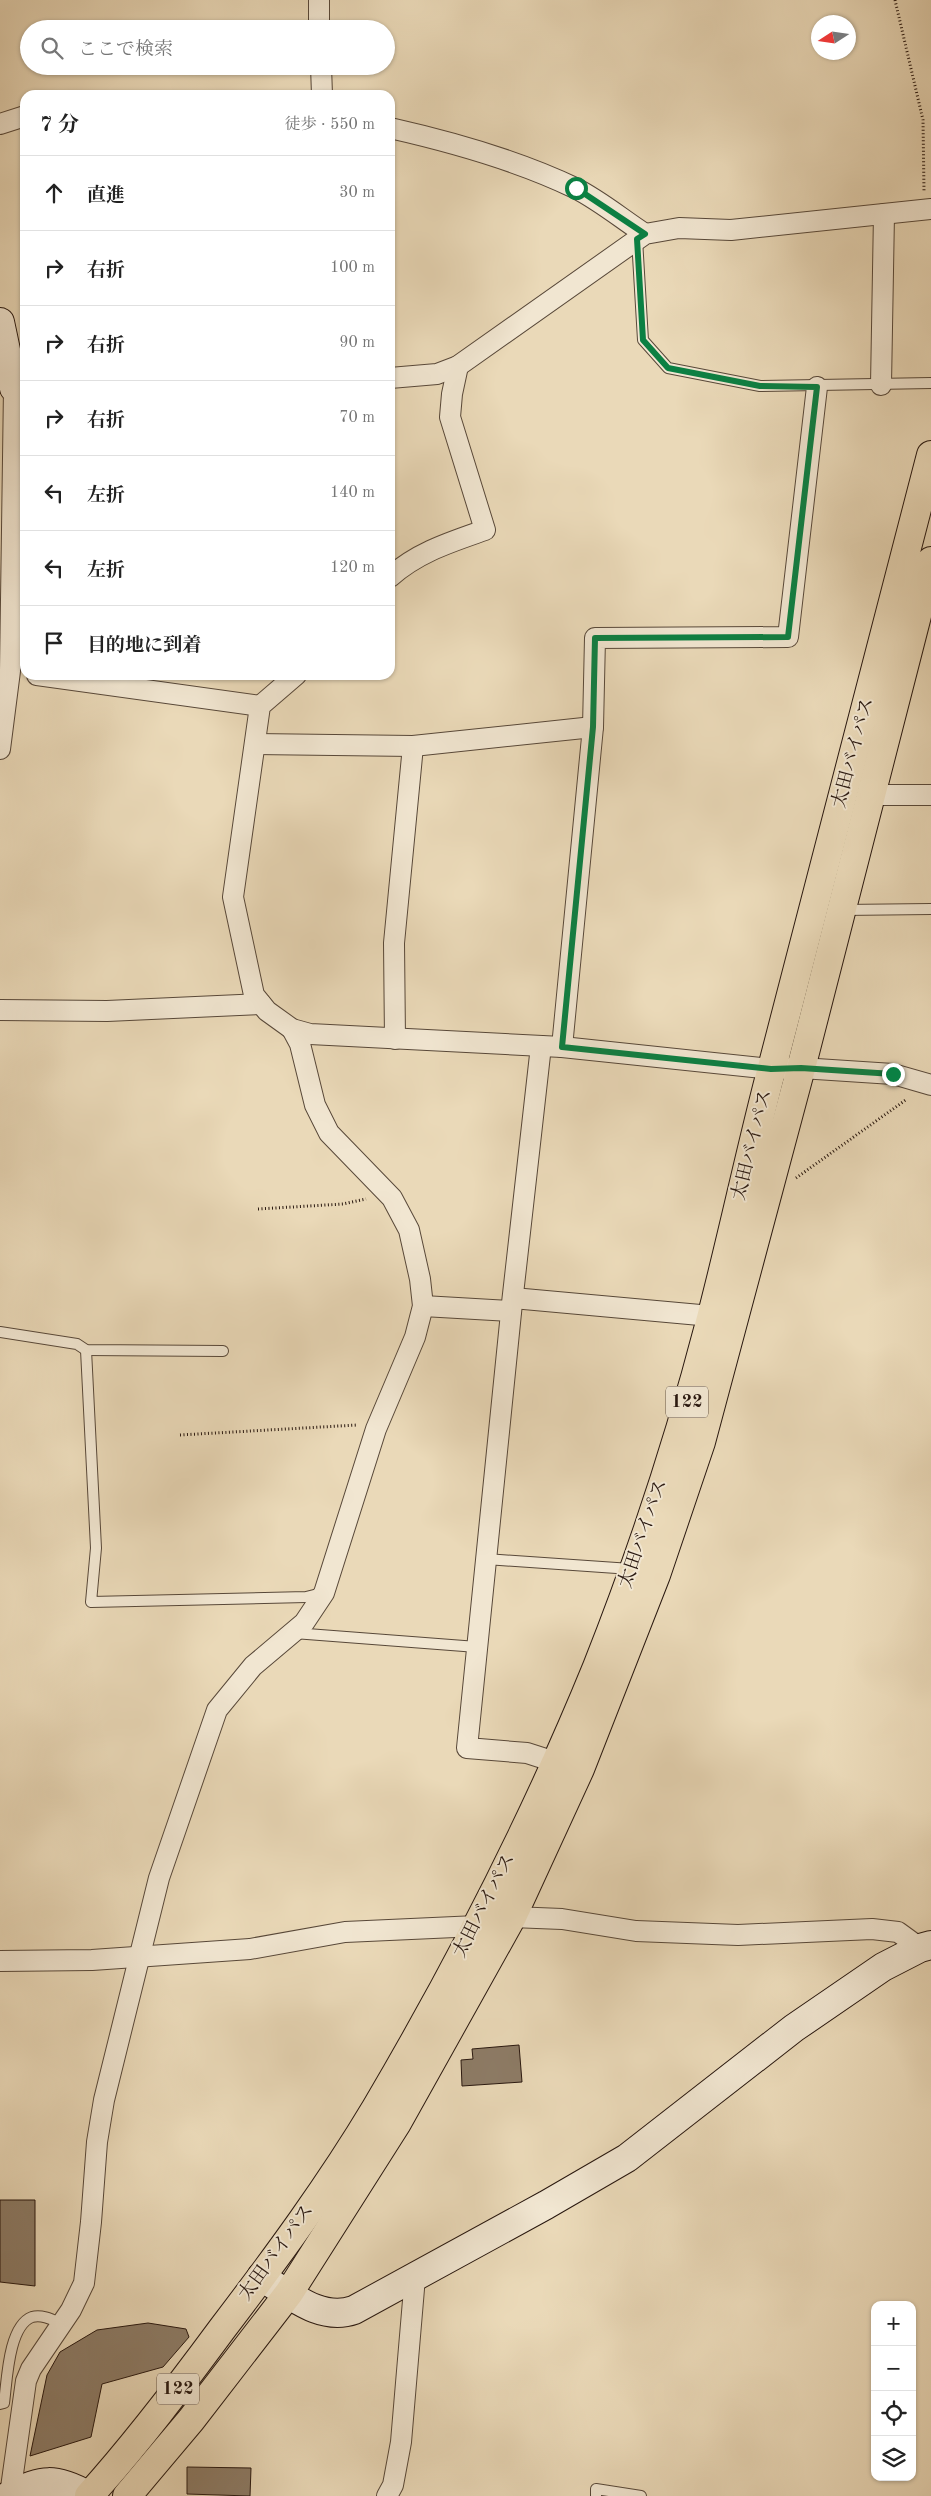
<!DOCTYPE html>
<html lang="ja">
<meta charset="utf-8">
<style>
body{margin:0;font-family:"Old Standard TT","Noto Serif JP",serif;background:#f6f6f6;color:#222}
.controls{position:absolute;right:15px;bottom:15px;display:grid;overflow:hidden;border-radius:10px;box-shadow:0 1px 4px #0004}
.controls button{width:45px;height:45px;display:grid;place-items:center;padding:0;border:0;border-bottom:1px solid #e0e0e0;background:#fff;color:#222;font:25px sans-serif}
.compass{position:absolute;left:811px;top:15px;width:45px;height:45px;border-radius:50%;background:#fff;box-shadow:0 1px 4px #0004;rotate:258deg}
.stop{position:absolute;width:15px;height:15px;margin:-11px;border:4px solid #0b8043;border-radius:50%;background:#fff}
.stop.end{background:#0b8043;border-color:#fff;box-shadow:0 1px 5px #0008}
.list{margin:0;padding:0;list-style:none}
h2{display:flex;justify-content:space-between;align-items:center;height:65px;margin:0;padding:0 20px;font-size:21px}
h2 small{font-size:16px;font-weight:400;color:#767676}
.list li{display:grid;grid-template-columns:32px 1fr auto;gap:15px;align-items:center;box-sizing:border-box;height:75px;padding:0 20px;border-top:1px solid #e0e0e0}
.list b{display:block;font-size:19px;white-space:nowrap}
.list em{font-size:16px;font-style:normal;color:#767676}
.icon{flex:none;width:28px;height:28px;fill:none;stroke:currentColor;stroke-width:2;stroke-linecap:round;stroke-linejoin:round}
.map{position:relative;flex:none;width:931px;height:2496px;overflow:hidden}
.search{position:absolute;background:#fff;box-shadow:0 1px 4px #0004;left:20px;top:20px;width:375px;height:55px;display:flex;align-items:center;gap:12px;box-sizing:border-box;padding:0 18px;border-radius:28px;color:#767676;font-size:19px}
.panel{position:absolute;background:#fff;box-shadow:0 1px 4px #0004;left:20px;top:90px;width:375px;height:590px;border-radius:15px}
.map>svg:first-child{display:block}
</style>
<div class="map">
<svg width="931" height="2496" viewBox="0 0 931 2496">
<rect width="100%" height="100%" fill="#ead9b8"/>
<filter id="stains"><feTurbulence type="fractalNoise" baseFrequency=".004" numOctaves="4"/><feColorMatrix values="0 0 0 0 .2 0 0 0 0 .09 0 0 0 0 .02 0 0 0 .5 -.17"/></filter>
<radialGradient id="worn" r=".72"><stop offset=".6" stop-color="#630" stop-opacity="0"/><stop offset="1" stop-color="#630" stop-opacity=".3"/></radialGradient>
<g fill="#8d7c67" stroke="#28170f">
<polygon points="519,2045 522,2082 462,2086 461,2060 473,2059 472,2049"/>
<polygon points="0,2200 35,2200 35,2286 0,2282"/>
<polygon points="148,2323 186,2329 189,2337 163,2367 102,2384 91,2437 30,2456 47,2375 60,2352 97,2330"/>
<polygon points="187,2467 251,2468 250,2496 187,2494"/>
</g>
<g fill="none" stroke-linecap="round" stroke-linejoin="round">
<g stroke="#584839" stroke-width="12">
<g id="lane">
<polyline points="637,239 643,340 668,368 760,386 931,383"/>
<polyline points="842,910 931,909"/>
<polyline points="0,1332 77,1344 86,1350 223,1351"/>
<polyline points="86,1350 96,1548 91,1602 306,1597 322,1593"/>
<polyline points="486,1559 631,1569"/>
<polyline points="294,1633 477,1647"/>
<path d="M0 2404 4 2403C7 2382 8 2326 32 2317 42 2314 53 2320 62 2324"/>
<polyline points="596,2496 596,2489 641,2496"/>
</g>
</g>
<g stroke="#584839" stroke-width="22">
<g id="street">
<polyline points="319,0 319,29"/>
<polyline points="321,66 322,95"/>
<polyline points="0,124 25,116"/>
<path d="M390 128C452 142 517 160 575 188 599 200 622 219 645 234"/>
<polyline points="390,378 437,374 458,366 645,234 679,228 731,230 931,209"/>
<polyline points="881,385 884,214"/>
<path d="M390 577C418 552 451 542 485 530L450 417 452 394 458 366"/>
<polyline points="37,675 260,706"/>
<polyline points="296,675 260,706 233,897 254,995 267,1011 292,1029 310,1034 562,1047 771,1069 801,1068 893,1074 931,1085"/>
<polyline points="255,744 413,746 593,727"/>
<polyline points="0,749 10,671 14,388"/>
<polyline points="871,795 931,795"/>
<polyline points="0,1010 107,1011 261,1004"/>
<polyline points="395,1039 394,943 413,746"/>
<polyline points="541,1046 512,1303 467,1748 527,1753 555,1762"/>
<polyline points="562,1047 593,727 595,638 788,637 817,387"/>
<polyline points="513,1298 711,1316"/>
<polyline points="423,1306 511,1311"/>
<polyline points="0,1961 92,1960 250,1949 345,1932 477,1926 512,1917 562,1919 636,1931 738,1935 872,1929 898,1932 920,1948"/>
<polyline points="10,2495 26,2381 31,2369 71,2310 84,2283 91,2222 97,2142 104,2100 159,1878 217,1710 253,1666 304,1623 324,1593 376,1429 415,1337 423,1306 420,1279 409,1230 392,1198 329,1133 315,1105 300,1044 292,1029"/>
<polyline points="387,2496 393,2485 401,2442 415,2277"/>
</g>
</g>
<g stroke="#28170f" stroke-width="30">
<g id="secondary">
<polyline points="0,322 14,388"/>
<path d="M261 2277C290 2294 320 2322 354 2310L546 2205 627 2158 794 2028 883 1967 920 1948 931 1945"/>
<path d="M8 2496C41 2478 56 2477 89 2496"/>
</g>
</g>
<g stroke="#28170f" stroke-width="30">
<g id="highway">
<path d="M89 2496C137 2443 180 2386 222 2329 276 2258 330 2185 376 2108 459 1967 535 1819 597 1667 641 1556 679 1441 709 1326 732 1239 750 1151 773 1064 825 861 879 658 931 455"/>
<polyline points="127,2496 191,2420 289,2293 397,2123 512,1917 580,1769 656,1575 701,1442 801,1068 931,561"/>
</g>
</g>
<g stroke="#28170f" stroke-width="3" stroke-dasharray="1 2.5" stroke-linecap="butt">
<polyline points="895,0 923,120 924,191"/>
<polyline points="796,1178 907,1099"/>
<polyline points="258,1209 343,1204 366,1199"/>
<polyline points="180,1435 357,1425"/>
</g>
<use href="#lane" stroke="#f1e6d1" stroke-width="10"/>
<use href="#street" stroke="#f1e6d1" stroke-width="20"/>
<use href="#secondary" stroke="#f1e6d1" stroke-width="28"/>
<use href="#highway" stroke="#ead9b8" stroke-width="28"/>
</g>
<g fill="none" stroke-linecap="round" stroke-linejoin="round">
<polyline stroke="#0b8043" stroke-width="6" points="576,188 645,234 637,239 643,340 668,368 760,386 817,387 788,637 595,638 593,727 562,1047 771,1069 801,1068 893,1074"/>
</g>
<g text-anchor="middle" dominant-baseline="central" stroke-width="4" stroke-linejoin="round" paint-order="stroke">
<g fill="#f1e6d1" stroke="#645549" stroke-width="1">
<rect x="666" y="1386.5" width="42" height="31" rx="4"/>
<rect x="157" y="2373.5" width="42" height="31" rx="4"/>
</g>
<g font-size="18" font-weight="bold" fill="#28170f">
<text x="687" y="1402">122</text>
<text x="178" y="2389">122</text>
</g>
<g font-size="19" fill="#28170f" stroke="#f1e6d1">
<text transform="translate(854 753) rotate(-75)">太田バイパス</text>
<text transform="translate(753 1145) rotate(-76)">太田バイパス</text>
<text transform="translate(644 1534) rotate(-71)">太田バイパス</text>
<text transform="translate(485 1906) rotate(-63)">太田バイパス</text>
<text transform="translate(277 2253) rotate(-54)">太田バイパス</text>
</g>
</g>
<rect width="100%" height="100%" filter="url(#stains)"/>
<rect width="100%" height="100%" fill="url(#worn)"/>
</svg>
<div class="controls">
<button>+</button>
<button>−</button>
<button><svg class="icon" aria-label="locate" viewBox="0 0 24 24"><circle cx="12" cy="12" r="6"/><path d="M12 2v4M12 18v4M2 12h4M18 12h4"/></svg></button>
<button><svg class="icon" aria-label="layers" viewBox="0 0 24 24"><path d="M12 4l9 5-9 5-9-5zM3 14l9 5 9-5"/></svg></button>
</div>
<svg class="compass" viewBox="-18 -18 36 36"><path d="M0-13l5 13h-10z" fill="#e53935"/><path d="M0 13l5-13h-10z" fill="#767676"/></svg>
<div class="stop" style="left:576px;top:188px"></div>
<div class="stop end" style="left:893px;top:1074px"></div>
<div class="search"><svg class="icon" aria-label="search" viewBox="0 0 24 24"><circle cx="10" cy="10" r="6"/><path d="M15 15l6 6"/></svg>ここで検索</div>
<section class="panel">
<h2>7 分<small>徒歩 · 550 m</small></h2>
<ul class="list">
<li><svg class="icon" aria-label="ahead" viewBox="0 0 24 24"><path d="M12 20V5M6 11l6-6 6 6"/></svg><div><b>直進</b></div><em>30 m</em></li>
<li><svg class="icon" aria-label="right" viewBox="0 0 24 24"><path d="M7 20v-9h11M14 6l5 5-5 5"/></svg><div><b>右折</b></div><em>100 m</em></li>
<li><svg class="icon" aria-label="right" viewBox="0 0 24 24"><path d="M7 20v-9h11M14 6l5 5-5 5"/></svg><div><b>右折</b></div><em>90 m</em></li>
<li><svg class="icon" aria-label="right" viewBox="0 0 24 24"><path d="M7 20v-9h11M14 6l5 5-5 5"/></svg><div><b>右折</b></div><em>70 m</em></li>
<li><svg class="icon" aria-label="left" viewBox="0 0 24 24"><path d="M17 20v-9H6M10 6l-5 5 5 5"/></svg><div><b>左折</b></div><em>140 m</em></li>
<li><svg class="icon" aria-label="left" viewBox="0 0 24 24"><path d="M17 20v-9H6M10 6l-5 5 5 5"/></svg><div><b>左折</b></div><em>120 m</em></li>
<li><svg class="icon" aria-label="arrive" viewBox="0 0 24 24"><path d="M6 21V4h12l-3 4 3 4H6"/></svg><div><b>目的地に到着</b></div></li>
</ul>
</section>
</div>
